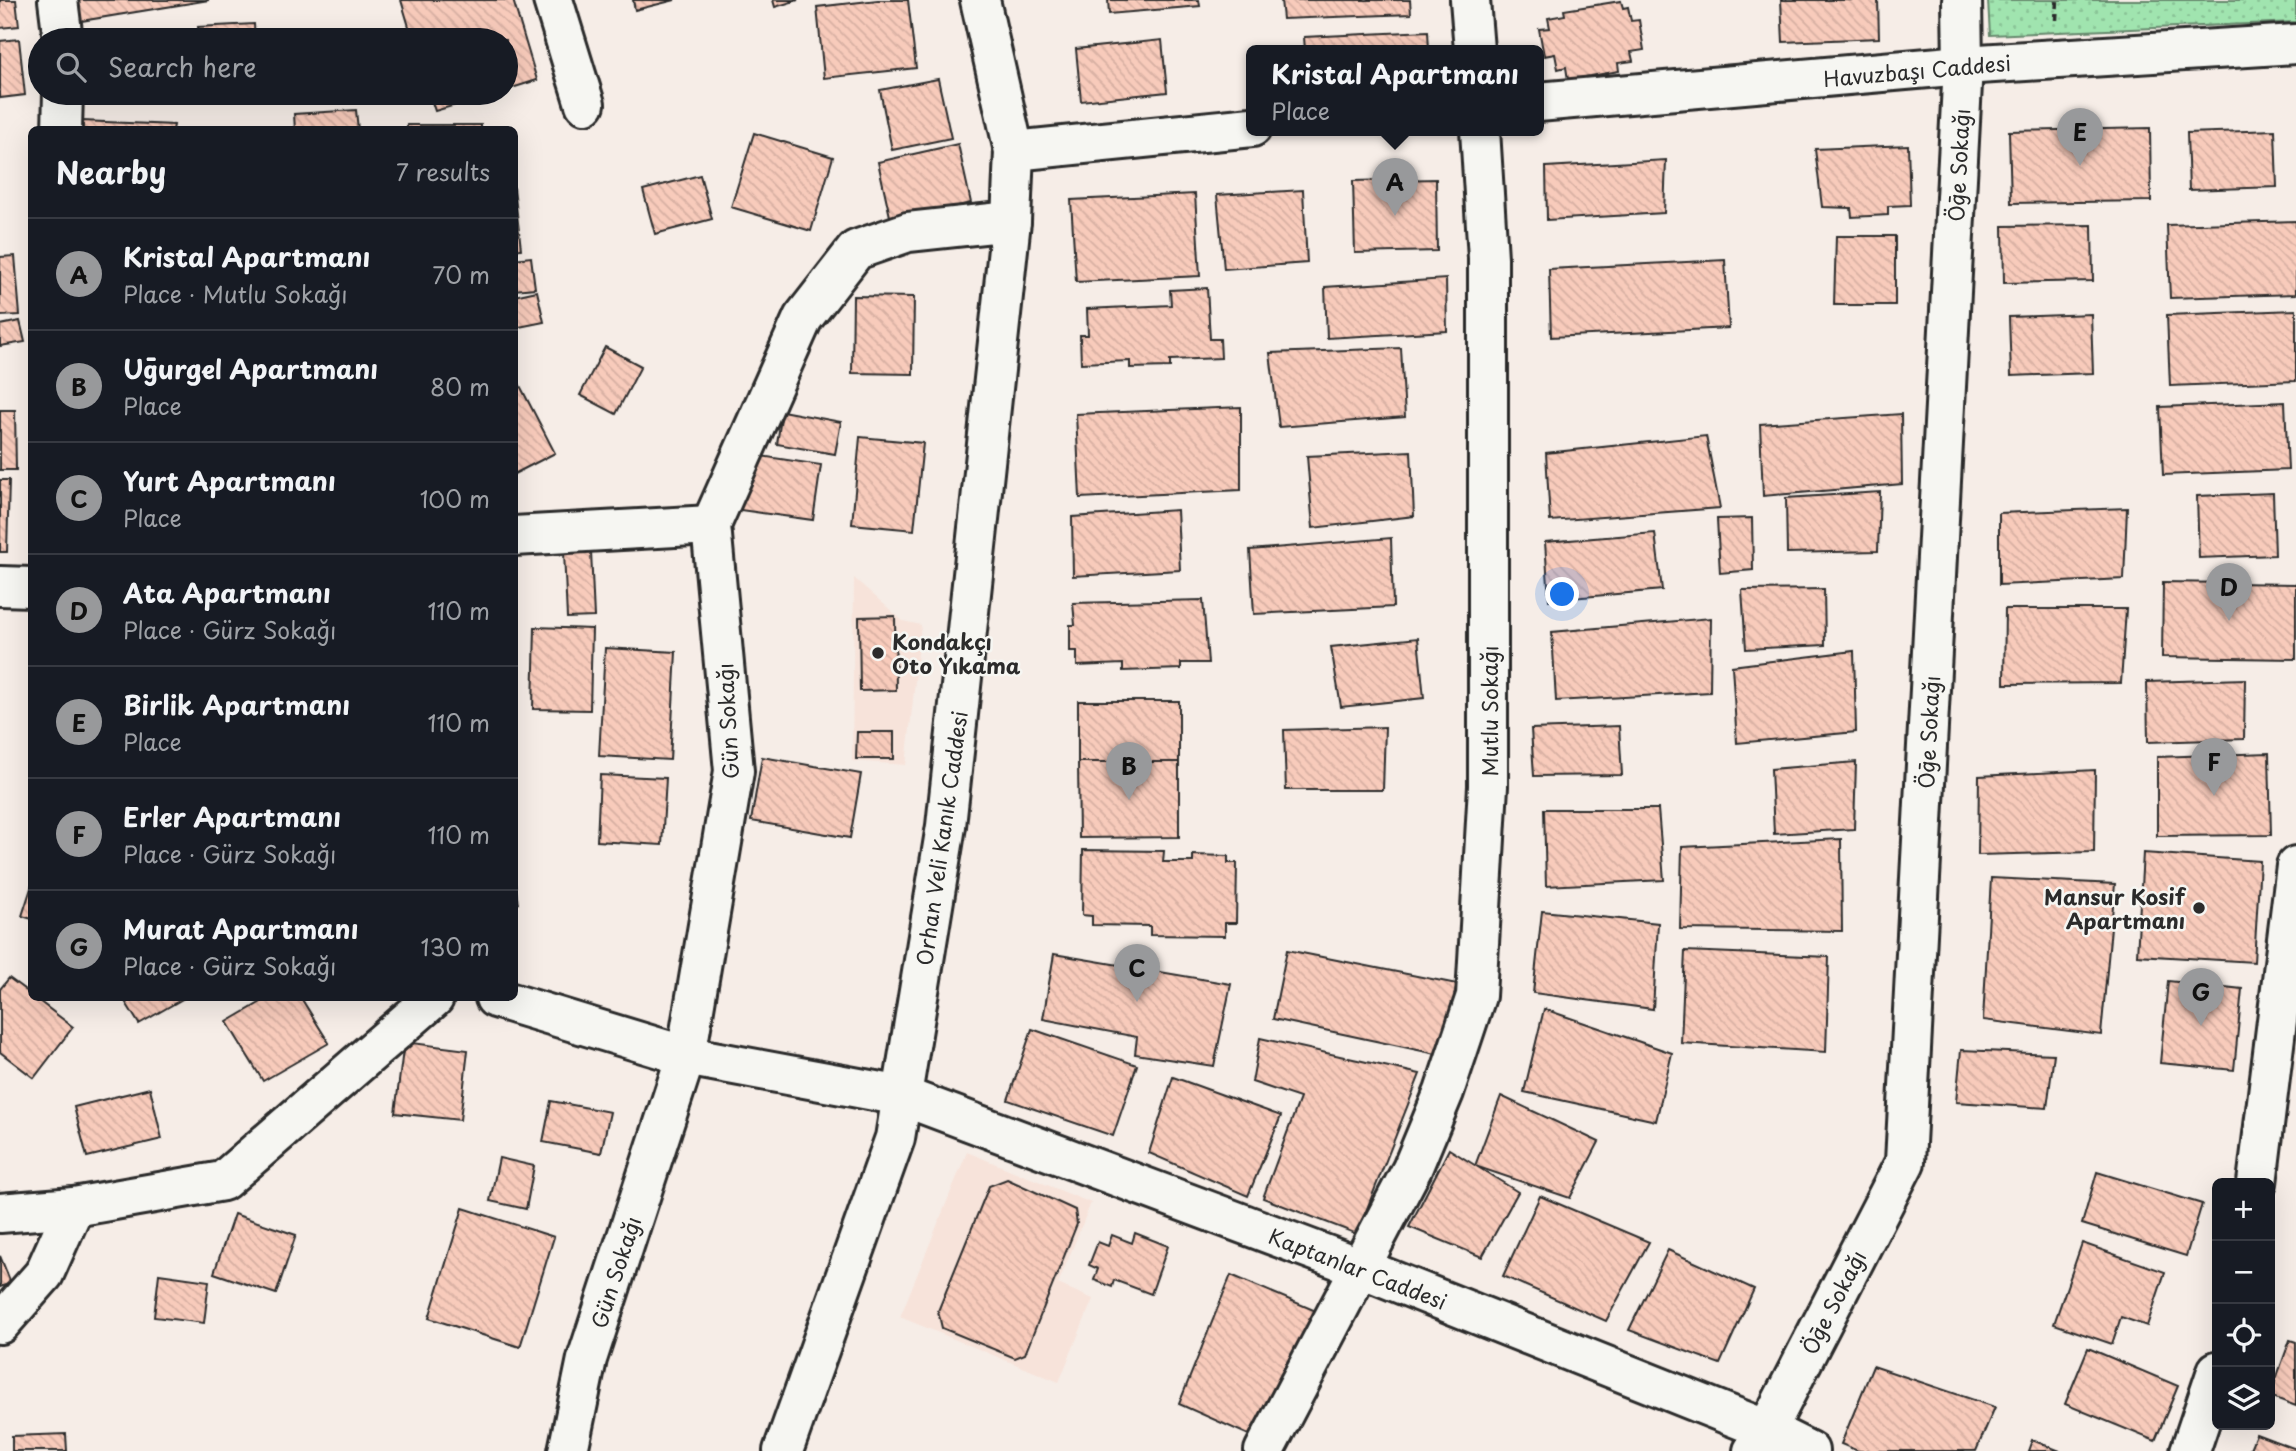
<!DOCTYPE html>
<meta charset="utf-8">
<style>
body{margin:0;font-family:"Playpen Sans",sans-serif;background:#20242c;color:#f1f3f6}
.controls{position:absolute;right:21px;bottom:21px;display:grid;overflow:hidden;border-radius:10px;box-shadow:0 7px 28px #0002}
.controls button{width:63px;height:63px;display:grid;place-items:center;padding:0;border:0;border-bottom:2px solid #363941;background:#171b24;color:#f1f3f6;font:35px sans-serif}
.you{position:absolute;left:1563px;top:595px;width:24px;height:24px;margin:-18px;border:5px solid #fff;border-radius:50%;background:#1a73e8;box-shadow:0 0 0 10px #1a73e833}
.badge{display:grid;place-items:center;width:46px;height:46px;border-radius:50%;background:#98999b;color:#111;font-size:23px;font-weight:700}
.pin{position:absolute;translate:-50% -58px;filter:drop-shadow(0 2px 4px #0008)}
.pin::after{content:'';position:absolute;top:37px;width:24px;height:21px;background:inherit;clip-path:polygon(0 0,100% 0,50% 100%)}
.popup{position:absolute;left:1246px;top:45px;width:298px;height:91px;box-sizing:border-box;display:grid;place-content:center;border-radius:10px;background:#171b24;filter:drop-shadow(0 2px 5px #0005);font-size:23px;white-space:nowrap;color:#9ea1a6}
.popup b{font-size:26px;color:#f1f3f6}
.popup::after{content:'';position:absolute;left:50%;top:100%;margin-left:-14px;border:14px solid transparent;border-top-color:#171b24}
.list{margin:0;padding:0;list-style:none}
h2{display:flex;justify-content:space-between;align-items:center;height:91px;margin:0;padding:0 28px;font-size:30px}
h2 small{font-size:23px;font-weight:400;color:#9ea1a6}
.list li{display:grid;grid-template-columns:46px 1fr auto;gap:21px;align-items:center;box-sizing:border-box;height:112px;padding:0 28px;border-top:2px solid #363941}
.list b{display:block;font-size:26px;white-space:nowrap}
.list p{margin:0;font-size:23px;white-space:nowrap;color:#9ea1a6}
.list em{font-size:23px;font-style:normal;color:#9ea1a6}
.icon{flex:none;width:38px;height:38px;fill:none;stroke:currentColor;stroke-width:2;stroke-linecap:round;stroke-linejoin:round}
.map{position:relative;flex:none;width:2296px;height:1451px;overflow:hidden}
.search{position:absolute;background:#171b24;box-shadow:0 7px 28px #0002;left:28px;top:28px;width:490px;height:77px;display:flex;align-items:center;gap:18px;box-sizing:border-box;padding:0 24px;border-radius:38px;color:#9ea1a6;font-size:26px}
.panel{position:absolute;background:#171b24;box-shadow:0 7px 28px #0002;left:28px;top:126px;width:490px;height:875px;border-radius:10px}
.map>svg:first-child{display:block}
</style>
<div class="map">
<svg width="2296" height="1451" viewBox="0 0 2296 1451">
<defs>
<pattern id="green-dots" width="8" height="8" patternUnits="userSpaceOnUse" patternTransform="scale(1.75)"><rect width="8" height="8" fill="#a0e4af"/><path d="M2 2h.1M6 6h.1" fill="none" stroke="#8ac497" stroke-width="1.8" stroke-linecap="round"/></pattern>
<pattern id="building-back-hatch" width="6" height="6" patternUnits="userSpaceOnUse" patternTransform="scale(1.75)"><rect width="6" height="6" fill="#f8cbbb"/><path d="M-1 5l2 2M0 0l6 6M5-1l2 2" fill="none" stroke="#d5aea1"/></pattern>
</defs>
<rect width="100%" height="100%" fill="#f6ede7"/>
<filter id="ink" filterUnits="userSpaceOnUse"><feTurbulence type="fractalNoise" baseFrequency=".0143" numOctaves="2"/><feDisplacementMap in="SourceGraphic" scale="14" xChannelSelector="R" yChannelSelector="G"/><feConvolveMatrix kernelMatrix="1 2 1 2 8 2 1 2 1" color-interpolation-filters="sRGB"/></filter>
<g filter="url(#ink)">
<g fill="#f7e3da">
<polygon points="854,578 903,621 921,625 906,765 852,761"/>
<polygon points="967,1152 1091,1203 1058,1284 1093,1299 1059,1382 900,1317"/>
</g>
<polygon fill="url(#green-dots)" stroke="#66886d" stroke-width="2" points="1988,0 2296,0 2296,22 1990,35"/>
<g fill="url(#building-back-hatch)" stroke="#2b2b2b" stroke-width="2">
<polygon points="0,0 16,0 19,26 0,28"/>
<polygon points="78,0 209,0 81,21"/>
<polygon points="401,0 513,0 537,80 506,90 506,40 413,40"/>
<polygon points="633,0 675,0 635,10"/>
<polygon points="773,0 798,0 775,7"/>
<polygon points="878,0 908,0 916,68 824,78 817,7"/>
<polygon points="1108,0 1199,0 1200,6 1109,14"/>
<polygon points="1281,0 1410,0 1411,14 1283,19"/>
<polygon points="1781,0 1878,0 1879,38 1783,42"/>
<polygon points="1621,1 1623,8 1628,7 1631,21 1639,20 1644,50 1631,52 1633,61 1618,63 1619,71 1568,80 1566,67 1558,69 1555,54 1544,56 1539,29 1550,28 1548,18 1565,15 1564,10"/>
<polygon points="254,24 255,40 199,40 198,27"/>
<polygon points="1428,31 1429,50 1305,50 1304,37"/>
<polygon points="186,33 186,40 152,40 151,35"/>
<polygon points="19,39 25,95 0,98 0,41"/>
<polygon points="1162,40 1167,92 1081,101 1076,49"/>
<polygon points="938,79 951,138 892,150 880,90"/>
<polygon points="203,93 258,93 258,96 203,99"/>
<polygon points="429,93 496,93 435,111"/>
<polygon points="356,110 358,130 295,130 294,114"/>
<polygon points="82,121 174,125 173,130 82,130"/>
<rect x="407" y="125" width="74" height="5"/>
<polygon points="2150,128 2151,201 2011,203 2009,131"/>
<polygon points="2275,130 2277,187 2189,190 2187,133"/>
<polygon points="754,133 833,157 811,231 731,207"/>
<polygon points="958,144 971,203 891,221 878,162"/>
<polygon points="1908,145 1910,205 1888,206 1888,215 1852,217 1851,208 1822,207 1815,149"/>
<polygon points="1666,160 1664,213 1547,220 1546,167"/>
<polygon points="700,175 712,219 655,234 643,190"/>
<polygon points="1436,179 1437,251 1355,253 1353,181"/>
<polygon points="514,187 521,249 514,250"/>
<polygon points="1303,190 1307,263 1224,269 1217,195"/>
<polygon points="1195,194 1200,276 1076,282 1071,200"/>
<polygon points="2296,221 2296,294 2170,298 2167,225"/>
<polygon points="2092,225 2093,281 2004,283 2003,226"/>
<polygon points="1836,236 1895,236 1895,305 1834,305"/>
<polygon points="15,256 20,315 0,316 0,257"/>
<polygon points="531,257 535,288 514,290 514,259"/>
<polygon points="1725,260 1729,328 1551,337 1549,269"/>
<polygon points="1446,279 1447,331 1327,338 1325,287"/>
<polygon points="1207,288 1210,339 1220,339 1221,358 1170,360 1170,367 1130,368 1130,361 1081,363 1080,335 1088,335 1087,309 1171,305 1170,290"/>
<polygon points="537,291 544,322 514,328 514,296"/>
<polygon points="853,296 914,297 913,374 852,373"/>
<polygon points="2296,310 2296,381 2170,386 2167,315"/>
<polygon points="2091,314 2093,373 2011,376 2009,317"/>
<polygon points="20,321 25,342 0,346 0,325"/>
<polygon points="605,347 641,366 616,414 580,395"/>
<polygon points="1401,348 1405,417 1279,427 1270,353"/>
<polygon points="514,374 555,453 514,474"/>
<polygon points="2285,402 2288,470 2163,475 2160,407"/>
<polygon points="1241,407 1241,490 1080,498 1076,414"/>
<polygon points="0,410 15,410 16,470 0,470"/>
<polygon points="782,411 841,422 835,454 777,444"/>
<polygon points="1901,414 1902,484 1763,496 1760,424"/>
<polygon points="1706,436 1720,508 1550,521 1546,453"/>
<polygon points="860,437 923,443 914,530 852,524"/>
<polygon points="1411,451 1414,516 1313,528 1307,456"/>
<polygon points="747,454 821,465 813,520 740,510"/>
<polygon points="0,480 9,480 7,552 0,552"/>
<polygon points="1880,492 1878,551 1787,553 1786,498"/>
<polygon points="2273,493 2275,555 2199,558 2197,496"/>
<polygon points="2127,508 2124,579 1999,585 1999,513"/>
<polygon points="1177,510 1180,570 1073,576 1072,517"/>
<polygon points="1752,518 1753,570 1720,573 1717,519"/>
<polygon points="1655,533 1662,590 1549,600 1545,542"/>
<polygon points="1391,538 1393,607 1254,614 1250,550"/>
<polygon points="591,551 594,617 567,618 564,552"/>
<polygon points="2163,582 2296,584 2296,659 2162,657"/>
<polygon points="1824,589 1825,645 1746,649 1742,590"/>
<polygon points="1203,600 1208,663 1181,663 1181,669 1123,671 1123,664 1077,666 1077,651 1070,651 1070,625 1075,625 1073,603"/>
<polygon points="2005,609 2126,609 2121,683 2004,684"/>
<polygon points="895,616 896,690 860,691 859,617"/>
<polygon points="1711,618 1710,692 1556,701 1552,632"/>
<polygon points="535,627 592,629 590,710 533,709"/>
<polygon points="1418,638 1424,698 1341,707 1331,647"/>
<polygon points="605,648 676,652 670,760 599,756"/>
<polygon points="1854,651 1856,732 1737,743 1732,666"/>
<polygon points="2245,679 2244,739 2148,742 2147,682"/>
<rect x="1078" y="701" width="101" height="61"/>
<polygon points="1619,726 1622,775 1534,776 1531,729"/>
<polygon points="1385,727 1383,790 1286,790 1284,730"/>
<polygon points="857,732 894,732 894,759 856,759"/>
<polygon points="2269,753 2271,835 2157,836 2157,757"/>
<polygon points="762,757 861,774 850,838 751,821"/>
<polygon points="1078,762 1179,762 1179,837 1079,838"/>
<polygon points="1856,762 1854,829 1774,834 1771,769"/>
<polygon points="2095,770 2094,852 1978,855 1979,776"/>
<polygon points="600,775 666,778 662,845 597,841"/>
<polygon points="1544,809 1658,809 1664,880 1546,886"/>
<polygon points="1841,839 1842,931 1680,929 1682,847"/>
<polygon points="1083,850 1164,851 1163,862 1193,862 1193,855 1228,856 1228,863 1237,863 1236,923 1225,923 1225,936 1150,935 1150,926 1092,925 1092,916 1082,915"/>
<polygon points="2143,853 2260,861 2254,962 2137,955"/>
<polygon points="514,877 518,904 514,905"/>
<polygon points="1991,878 2115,884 2101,1035 1983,1020"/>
<polygon points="32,885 32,919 22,916"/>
<polygon points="1542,911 1658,923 1653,1009 1533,993"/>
<polygon points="1287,950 1457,984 1441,1055 1273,1019"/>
<polygon points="1685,951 1829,957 1826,1052 1681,1043"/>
<polygon points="1054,954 1231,984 1214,1066 1135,1054 1137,1037 1043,1019"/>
<polygon points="9,978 32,995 32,998 35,998 73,1027 34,1078 0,1052 0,989"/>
<polygon points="2168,981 2242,989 2234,1070 2160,1063"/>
<polygon points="123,998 184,998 139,1024"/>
<polygon points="268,998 301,998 329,1043 263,1081 227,1022"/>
<polygon points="1544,1009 1672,1053 1656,1121 1524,1092"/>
<polygon points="1032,1029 1137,1065 1113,1136 1008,1100"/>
<polygon points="1260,1038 1420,1074 1357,1234 1263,1198 1300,1098 1252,1082"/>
<polygon points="404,1042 468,1050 460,1120 395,1113"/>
<polygon points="1961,1050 2054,1054 2047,1108 1956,1102"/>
<polygon points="1173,1077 1281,1116 1248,1196 1149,1153"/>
<polygon points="150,1088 162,1139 87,1157 74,1107"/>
<polygon points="1501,1096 1599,1142 1570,1198 1475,1166"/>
<polygon points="551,1101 610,1112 601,1153 543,1142"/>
<polygon points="1449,1149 1518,1192 1482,1257 1409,1227"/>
<polygon points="499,1158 534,1166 526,1209 490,1201"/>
<polygon points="2097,1172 2202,1204 2186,1256 2082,1224"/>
<polygon points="1007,1179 1075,1210 1077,1224 1025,1354 1015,1358 942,1328 938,1311 989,1186"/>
<polygon points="1540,1196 1649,1242 1606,1321 1503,1276"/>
<polygon points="463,1208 554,1237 520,1347 429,1318"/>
<polygon points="234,1214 296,1235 276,1294 214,1273"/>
<polygon points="1135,1233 1168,1246 1151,1294 1114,1280 1112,1287 1094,1280 1098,1269 1089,1265 1098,1242 1108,1246 1112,1235 1132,1243"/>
<polygon points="2082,1243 2165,1272 2147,1326 2121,1317 2112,1344 2054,1324"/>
<polygon points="1668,1250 1754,1289 1720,1364 1629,1330"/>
<polygon points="0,1256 11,1283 0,1287"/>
<polygon points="159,1274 209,1281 204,1323 154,1317"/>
<polygon points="1231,1275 1316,1311 1260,1440 1179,1404"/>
<polygon points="2290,1340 2296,1342 2296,1406 2270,1396"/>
<polygon points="2088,1348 2178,1386 2155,1441 2065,1404"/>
<polygon points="1873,1366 1995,1407 1976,1451 1858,1451 1841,1444"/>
<polygon points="66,1434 67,1451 12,1451 12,1436"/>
<polygon points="2256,1434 2296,1449 2296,1451 2249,1451"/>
<polygon points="2032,1440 2060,1451 2028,1451"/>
</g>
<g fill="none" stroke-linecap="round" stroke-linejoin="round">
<g stroke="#2b2b2b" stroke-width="44">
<g id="minor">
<polyline points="58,0 63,40"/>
<polyline points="553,0 585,104"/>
<polyline points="1470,0 1474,50"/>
<polyline points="1538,102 1963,65 2296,44"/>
<polyline points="62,130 63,93"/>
<polyline points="1014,151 1252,127"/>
<polyline points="514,536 711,525"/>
<polyline points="0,586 32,587"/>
<polyline points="495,998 686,1056 902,1096 1361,1268 1767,1430 1809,1451"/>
<polyline points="2257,1183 2296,866"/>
<polyline points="0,1213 74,1207 223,1181 434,998"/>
<polyline points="0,1324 44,1274 74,1207"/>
<polyline points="568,1451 587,1359 686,1056 734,771 711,525 803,318 856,250 908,232 1011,221"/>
<polyline points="1264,1451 1412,1169 1444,1092 1476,996 1488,786 1488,258 1480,130"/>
<polyline points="1753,1451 1767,1430 1905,1162 1963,65 1962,0"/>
<polyline points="2190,1451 2217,1371"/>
</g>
</g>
<g stroke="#2b2b2b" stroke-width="44">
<polyline id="tertiary" points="783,1451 895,1138 946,826 1011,221 1014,151 980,0"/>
</g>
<polyline stroke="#2b2b2b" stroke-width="4.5" stroke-dasharray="7 5" stroke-linecap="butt" points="2056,20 2057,0"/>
<use href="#minor" stroke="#f6f6f2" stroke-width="38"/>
<use href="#tertiary" stroke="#f6f6f2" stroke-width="38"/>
</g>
</g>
<g fill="#2b2b2b" stroke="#f6f6f2" stroke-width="2.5">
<circle cx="878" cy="653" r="7"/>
<circle cx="2199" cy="908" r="7"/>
</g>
<g text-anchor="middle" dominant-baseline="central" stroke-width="5" stroke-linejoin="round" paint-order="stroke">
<g font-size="21" fill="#2b2b2b" stroke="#f6f6f2">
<text transform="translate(1917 70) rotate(-5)">Havuzbaşı Caddesi</text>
<text transform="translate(1958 165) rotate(-87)">Öḡe Sokağı</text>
<text transform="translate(1489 711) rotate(-90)">Mutlu Sokağı</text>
<text transform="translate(727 721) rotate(-93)">Gün Sokağı</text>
<text transform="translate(1928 732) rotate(-87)">Öḡe Sokağı</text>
<text transform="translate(941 838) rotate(-82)">Orhan Veli Kanık Caddesi</text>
<text transform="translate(1358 1268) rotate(21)">Kaptanlar Caddesi</text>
<text transform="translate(615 1272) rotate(-72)">Gün Sokağı</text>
<text transform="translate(1833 1302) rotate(-63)">Öḡe Sokağı</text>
</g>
<g font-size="21" font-weight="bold" fill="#2b2b2b" stroke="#f6f6f2" text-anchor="start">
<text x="892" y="641">Kondakçı<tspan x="892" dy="24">Oto Yıkama</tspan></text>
<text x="2185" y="896" text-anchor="end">Mansur Kosif<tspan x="2185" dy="24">Apartmanı</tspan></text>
</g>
</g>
</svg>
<div class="controls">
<button>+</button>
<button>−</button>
<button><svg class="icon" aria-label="locate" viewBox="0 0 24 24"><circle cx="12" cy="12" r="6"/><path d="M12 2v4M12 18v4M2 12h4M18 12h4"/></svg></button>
<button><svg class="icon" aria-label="layers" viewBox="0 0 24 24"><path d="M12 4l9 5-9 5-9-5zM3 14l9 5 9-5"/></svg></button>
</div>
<div class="you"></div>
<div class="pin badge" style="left:1395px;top:216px">A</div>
<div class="popup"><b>Kristal Apartmanı</b>Place</div>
<div class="pin badge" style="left:1129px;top:800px">B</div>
<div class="pin badge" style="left:1137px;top:1002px">C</div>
<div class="pin badge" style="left:2229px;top:621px">D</div>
<div class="pin badge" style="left:2080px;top:166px">E</div>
<div class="pin badge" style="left:2214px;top:796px">F</div>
<div class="pin badge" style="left:2201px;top:1026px">G</div>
<div class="search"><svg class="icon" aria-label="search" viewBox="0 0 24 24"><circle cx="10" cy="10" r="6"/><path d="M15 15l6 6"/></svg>Search here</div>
<section class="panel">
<h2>Nearby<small>7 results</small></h2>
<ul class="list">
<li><span class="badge">A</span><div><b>Kristal Apartmanı</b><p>Place · Mutlu Sokağı</p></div><em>70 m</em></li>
<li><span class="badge">B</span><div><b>Uḡurgel Apartmanı</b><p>Place</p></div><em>80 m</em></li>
<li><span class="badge">C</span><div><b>Yurt Apartmanı</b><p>Place</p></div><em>100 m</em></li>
<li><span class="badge">D</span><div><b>Ata Apartmanı</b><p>Place · Gürz Sokağı</p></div><em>110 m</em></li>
<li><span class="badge">E</span><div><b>Birlik Apartmanı</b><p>Place</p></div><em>110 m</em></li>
<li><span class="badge">F</span><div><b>Erler Apartmanı</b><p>Place · Gürz Sokağı</p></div><em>110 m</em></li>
<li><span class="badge">G</span><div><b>Murat Apartmanı</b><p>Place · Gürz Sokağı</p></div><em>130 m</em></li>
</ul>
</section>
</div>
